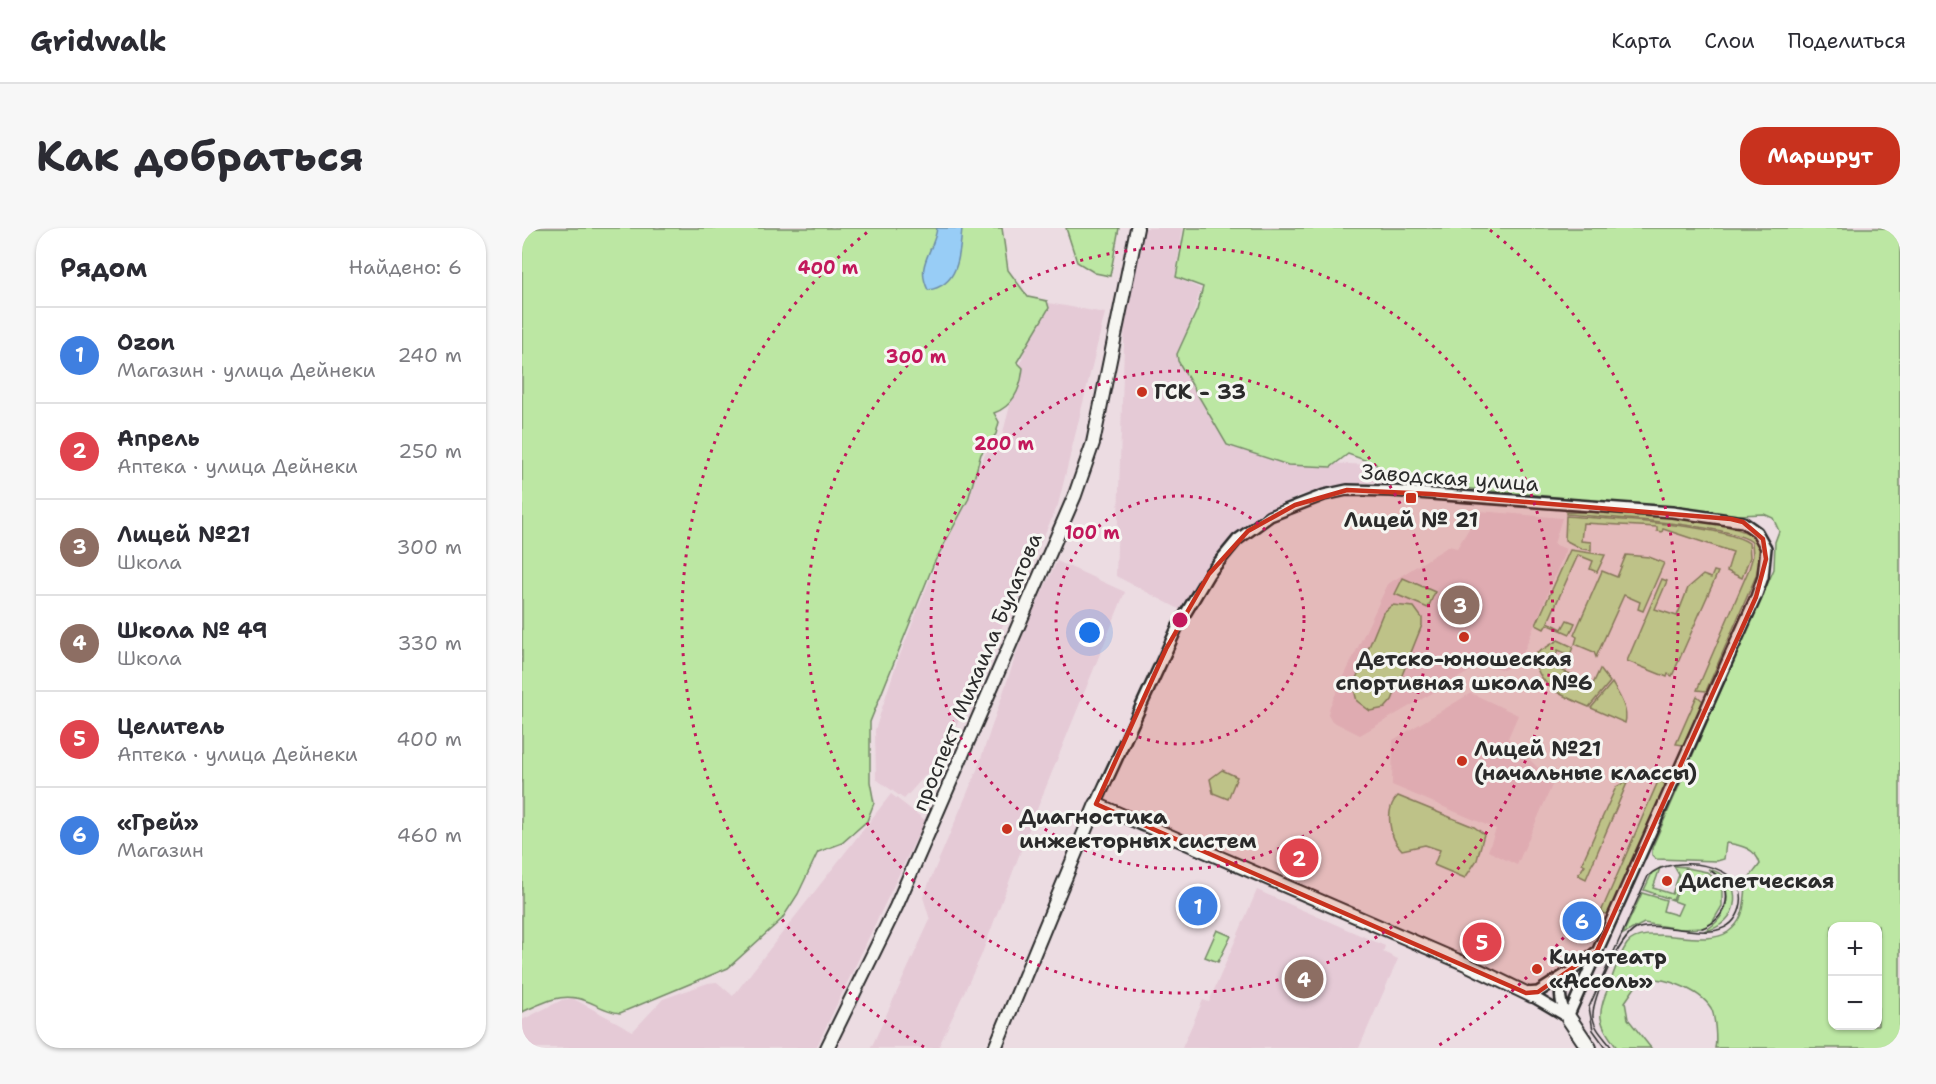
<!DOCTYPE html>
<html lang="ru">
<meta charset="utf-8">
<style>
body{margin:0;font-family:"Shantell Sans",sans-serif;background:#f7f7f7;color:#2b2b33}
.controls{position:absolute;right:18px;bottom:18px;display:grid;overflow:hidden;border-radius:12px;box-shadow:0 2px 4px #0004}
.controls button{width:54px;height:54px;display:grid;place-items:center;padding:0;border:0;border-bottom:2px solid #e1e1e2;background:#fff;color:#2b2b33;font:30px sans-serif}
.you{position:absolute;left:568px;top:405px;width:21px;height:21px;margin:-15px;border:4px solid #fff;border-radius:50%;background:#1a73e8;box-shadow:0 0 0 9px #1a73e833}
.badge{display:grid;place-items:center;width:39px;height:39px;border-radius:50%;background:#c8321e;color:#fff;font-size:20px;font-weight:700}
.pin{position:absolute;translate:-50% -50%;border:3px solid #fff;box-shadow:0 2px 6px #0006}
.list{margin:0;padding:0;list-style:none}
h2{display:flex;justify-content:space-between;align-items:center;height:78px;margin:0;padding:0 24px;font-size:26px}
h2 small{font-size:20px;font-weight:400;color:#7c7c81}
.list li{display:grid;grid-template-columns:39px 1fr auto;gap:18px;align-items:center;box-sizing:border-box;height:96px;padding:0 24px;border-top:2px solid #e1e1e2}
.list b{display:block;font-size:22px;white-space:nowrap}
.list p{margin:0;font-size:20px;white-space:nowrap;color:#7c7c81}
.list em{font-size:20px;font-style:normal;color:#7c7c81}
.map{position:relative;flex:none;width:1378px;height:820px;overflow:hidden;border-radius:24px}
header{display:flex;align-items:center;gap:36px;box-sizing:border-box;height:84px;padding:0 30px;background:#fff;border-bottom:2px solid #e1e1e2}
header strong{font-size:28px}
nav{display:flex;gap:33px;margin-inline-start:auto;font-size:21px}
.intro{display:flex;align-items:center;justify-content:space-between;box-sizing:border-box;height:144px;padding:0 36px}
h1{margin:0;font-size:42px}
.button{padding:15px 27px;border-radius:24px;background:#c8321e;color:#fff;font-size:21px;font-weight:700}
main{display:flex;gap:36px;padding:0 36px}
aside{flex:1;background:#fff;border-radius:24px;box-shadow:0 2px 4px #0004}
.map>svg:first-child{display:block}
</style>
<header>
<strong>Gridwalk</strong>
<nav><a>Карта</a><a>Слои</a><a>Поделиться</a></nav>
</header>
<div class="intro"><h1>Как добраться</h1><a class="button">Маршрут</a></div>
<main>
<aside>
<h2>Рядом<small>Найдено: 6</small></h2>
<ul class="list">
<li><span class="badge" style="background:#3f7fe0">1</span><div><b>Ozon</b><p>Магазин · улица Дейнеки</p></div><em>240 m</em></li>
<li><span class="badge" style="background:#e0444e">2</span><div><b>Апрель</b><p>Аптека · улица Дейнеки</p></div><em>250 m</em></li>
<li><span class="badge" style="background:#8d6e63">3</span><div><b>Лицей №21</b><p>Школа</p></div><em>300 m</em></li>
<li><span class="badge" style="background:#8d6e63">4</span><div><b>Школа № 49</b><p>Школа</p></div><em>330 m</em></li>
<li><span class="badge" style="background:#e0444e">5</span><div><b>Целитель</b><p>Аптека · улица Дейнеки</p></div><em>400 m</em></li>
<li><span class="badge" style="background:#3f7fe0">6</span><div><b>«Грей»</b><p>Магазин</p></div><em>460 m</em></li>
</ul>
</aside>
<div class="map">
<svg width="1378" height="820" viewBox="0 0 1378 820">
<rect width="100%" height="100%" fill="#ecdce2"/>
<filter id="ink" filterUnits="userSpaceOnUse"><feTurbulence type="fractalNoise" baseFrequency=".0167" numOctaves="2"/><feDisplacementMap in="SourceGraphic" scale="12" xChannelSelector="R" yChannelSelector="G"/><feConvolveMatrix kernelMatrix="1 2 1 2 8 2 1 2 1" color-interpolation-filters="sRGB"/></filter>
<g filter="url(#ink)">
<g fill="#e5cad6">
<polygon points="622,0 661,0 653,49 679,61 657,130 776,234 853,237 857,253 809,259 779,267 728,293 714,305 686,339 659,382 594,348 603,89"/>
<polygon points="515,73 583,85 536,277 426,516 410,540 382,571 354,551 353,502 374,437 411,343 451,249 466,221 478,216"/>
<polygon points="958,283 1040,290 1032,316 1044,321 998,433 981,442 962,435 838,507 810,493 806,486 808,478 866,356 927,318 935,320"/>
<polygon points="535,333 603,364 509,596 459,728 416,820 349,820 408,692 401,669 455,542 503,400"/>
<polygon points="949,465 996,487 986,510 1031,555 995,637 966,623 974,601 870,557 871,512"/>
<polygon points="369,566 403,592 294,820 0,820 0,792 40,772 50,770 111,803 141,771 186,755 195,754 211,768"/>
<polygon points="735,662 863,718 861,724 876,731 837,820 660,820 681,772 687,774"/>
</g>
<g fill="#bce7a3" stroke="#748967" stroke-width="1.5" fill-rule="evenodd">
<path d="M0 0H480L486 42 506 69 525 73 527 80 495 134 501 140C499 160 492 178 472 185L477 194 474 206 459 226 446 272 412 335 348 494V554L352 575 345 593 320 615 296 624 276 666 260 691 206 740 98 785C80 783 69 772 54 770 35 766 17 777 0 784Z"/>
<polygon points="544,0 597,0 588,48 573,45 555,34"/>
<path d="M663 0H1378V820H1193C1195 812 1193 787 1189 780 1177 761 1139 747 1118 752L1103 774 1106 791 1129 820H1095C1076 794 1074 787 1087 758 1092 744 1097 728 1105 716 1120 694 1182 721 1206 704 1225 690 1221 674 1225 654 1227 649 1234 642 1238 636 1234 620 1218 617 1204 615L1202 631 1195 633 1134 631 1130 627V620L1252 341 1253 314 1257 303 1251 290 1242 286 1216 287 859 252 854 236 826 226 809 239 766 237 705 217 656 133 655 126 675 82 681 59 654 49ZM1310 698H1356V798H1310Z"/>
<path d="M1044 284C1075 284 1218 288 1234 312 1241 322 1236 337 1234 348L1184 463 1175 462 1227 341 1231 328 1230 314C1208 296 1079 289 1044 286Z"/>
<path d="M1044 288C1083 291 1199 296 1227 315L1228 329 1220 350 1205 343 1211 324 1141 301 1140 304 1135 303V299L1061 295 1059 313 1069 314V322L1060 321 1043 312Z"/>
<polygon points="1048,322 1083,327 1075,344 1068,341 1071,333 1056,327 1026,394 1040,401 1045,392 1053,395 1048,406 1025,396 1022,401 1014,397"/>
<polygon points="1104,327 1127,329 1142,335 1121,383 1116,381 1118,374 1102,367 1074,429 1072,424 1053,416 1055,409 1052,407 1080,343 1095,349"/>
<polygon points="1192,343 1196,344 1150,448 1146,446 1145,449 1105,433 1140,351 1145,353 1133,381 1155,388 1166,360 1181,347 1189,350"/>
<polygon points="881,350 913,364 906,380 873,366"/>
<polygon points="870,377 892,379 900,390 900,397 870,472 863,480 848,483 835,473 831,458 861,385"/>
<path d="M1036 412 1051 419 1048 427 1036 422 1030 438 1071 456 1078 441 1088 454 1067 479C1037 466 1020 462 1010 428Z"/>
<path d="M1090 455C1097 467 1107 482 1103 495L1069 480Z"/>
<polygon points="1175,468 1181,473 1161,517 1154,516"/>
<polygon points="700,542 715,549 706,571 691,565 688,551"/>
<polygon points="1138,549 1144,559 1088,688 1079,684"/>
<polygon points="1103,554 1105,555 1064,651 1056,647 1063,637 1060,635 1094,559"/>
<path d="M876 568 952 599 962 606 955 632 943 650 912 637 918 622 903 617 880 622C867 610 862 581 876 568Z"/>
<polygon points="1152,638 1164,639 1151,672 1122,662 1130,645 1138,640 1131,660 1150,666 1157,647"/>
<polygon points="1165,640 1185,644 1200,657 1200,678 1190,695 1181,700 1158,701 1122,695 1101,706 1120,665 1144,672 1141,683 1155,687 1160,676 1152,673"/>
<path d="M1186 641C1225 649 1219 698 1182 703 1209 689 1215 657 1186 641Z"/>
<polygon points="695,702 709,708 696,734 683,729"/>
</g>
<path fill="#98cdf6" stroke="#6c8ca5" stroke-width="1.5" d="M415 0H440C438 26 437 58 406 62 393 36 412 24 415 0Z"/>
<g fill="none" stroke-linecap="round" stroke-linejoin="round">
<g stroke="#2b2b2b" stroke-width="14">
<g id="minor">
<polyline points="574,576 656,398 687,346 715,312 748,288 802,267 825,262 869,263 1150,284 1221,294 1235,304 1244,320 1241,349 1234,369 1046,789"/>
<polyline points="1004,765 1016,764 1044,746"/>
<polyline points="1010,768 1044,788"/>
<path d="M1046 789C1026 757 1049 742 1073 725"/>
</g>
</g>
<g stroke="#2b2b2b" stroke-width="16">
<g id="tertiary">
<polyline points="305,820 374,679 553,267 571,215 615,0"/>
<polyline points="473,820 574,576 946,737 1010,768"/>
</g>
</g>
<g stroke="#2b2b2b" stroke-width="18">
<polyline id="secondary" points="1046,789 1067,820"/>
</g>
<use href="#minor" stroke="#f6f6f2" stroke-width="9"/>
<use href="#tertiary" stroke="#f6f6f2" stroke-width="12"/>
<use href="#secondary" stroke="#f6f6f2" stroke-width="14"/>
<g stroke="#2b2b2b" stroke-width="1.5">
<path d="M1180 700C1207 691 1214 658 1189 643"/>
<path d="M1084 820 1071 802 1067 779 1126 648C1149 625 1231 634 1218 680 1205 725 1142 689 1114 701 1098 709 1069 771 1071 789 1072 801 1084 811 1090 820"/>
</g>
</g>
</g>
<path fill="#c8321e" fill-opacity="0.2" stroke="#c8321e" stroke-width="4.5" stroke-linejoin="round" d="M825 262 909 266 1209 291 1221 294 1241 311 1244 331 1234 369 1075 723 1016 764 1004 765 574 576 644 421 687 346 726 303 773 277Z"/>
<g fill="none" stroke="#c2185b" stroke-width="3" stroke-dasharray="3 6">
<circle cx="658" cy="392" r="124"/>
<circle cx="658" cy="392" r="249"/>
<circle cx="658" cy="392" r="373"/>
<path d="M402 819A498 498 0 0 1 348 2M968 2A498 498 0 0 1 914 819"/>
</g>
<g fill="#c8321e" stroke="#f6f6f2" stroke-width="2">
<circle cx="620" cy="164" r="6"/>
<rect x="883" y="264" width="12" height="12" rx="3"/>
<circle cx="942" cy="409" r="6"/>
<circle cx="940" cy="533" r="6"/>
<circle cx="485" cy="601" r="6"/>
<circle cx="1145" cy="653" r="6"/>
<circle cx="1015" cy="741" r="6"/>
</g>
<g text-anchor="middle" dominant-baseline="central" stroke-width="6" stroke-linejoin="round" paint-order="stroke">
<g font-size="21" font-weight="bold" fill="#2b2b2b" stroke="#f6f6f2" text-anchor="start">
<text x="632" y="164">ГСК - 33</text>
<text x="889" y="292" text-anchor="middle">Лицей № 21</text>
<text x="942" y="431" text-anchor="middle">Детско-юношеская<tspan x="942" dy="24">спортивная школа №6</tspan></text>
<text x="952" y="521">Лицей №21<tspan x="952" dy="24">(начальные классы)</tspan></text>
<text x="497" y="589">Диагностика<tspan x="497" dy="24">инжекторных систем</tspan></text>
<text x="1157" y="653">Диспетческая</text>
<text x="1027" y="729">Кинотеатр<tspan x="1027" dy="24">«Ассоль»</tspan></text>
</g>
<g font-size="21" fill="#2b2b2b" stroke="#f6f6f2">
<text transform="translate(928 250) rotate(4)">Заводская улица</text>
<text transform="translate(455 444) rotate(-67)">проспект Михаила Булатова</text>
</g>
</g>
<circle cx="658" cy="392" r="9" fill="#c2185b" stroke="#f6f6f2" stroke-width="3"/>
<g font-size="18" text-anchor="middle" font-weight="bold" fill="#c2185b" stroke="#f6f6f2" stroke-width="6" stroke-linejoin="round" paint-order="stroke">
<text x="306" y="46">400 m</text>
<text x="394" y="135">300 m</text>
<text x="482" y="222">200 m</text>
<text x="570" y="311">100 m</text>
</g>
</svg>
<div class="controls">
<button>+</button>
<button>−</button>
</div>
<div class="you"></div>
<div class="pin badge" style="left:676px;top:678px;background:#3f7fe0">1</div>
<div class="pin badge" style="left:777px;top:630px;background:#e0444e">2</div>
<div class="pin badge" style="left:938px;top:377px;background:#8d6e63">3</div>
<div class="pin badge" style="left:782px;top:751px;background:#8d6e63">4</div>
<div class="pin badge" style="left:960px;top:714px;background:#e0444e">5</div>
<div class="pin badge" style="left:1060px;top:693px;background:#3f7fe0">6</div>
</div>
</main>
